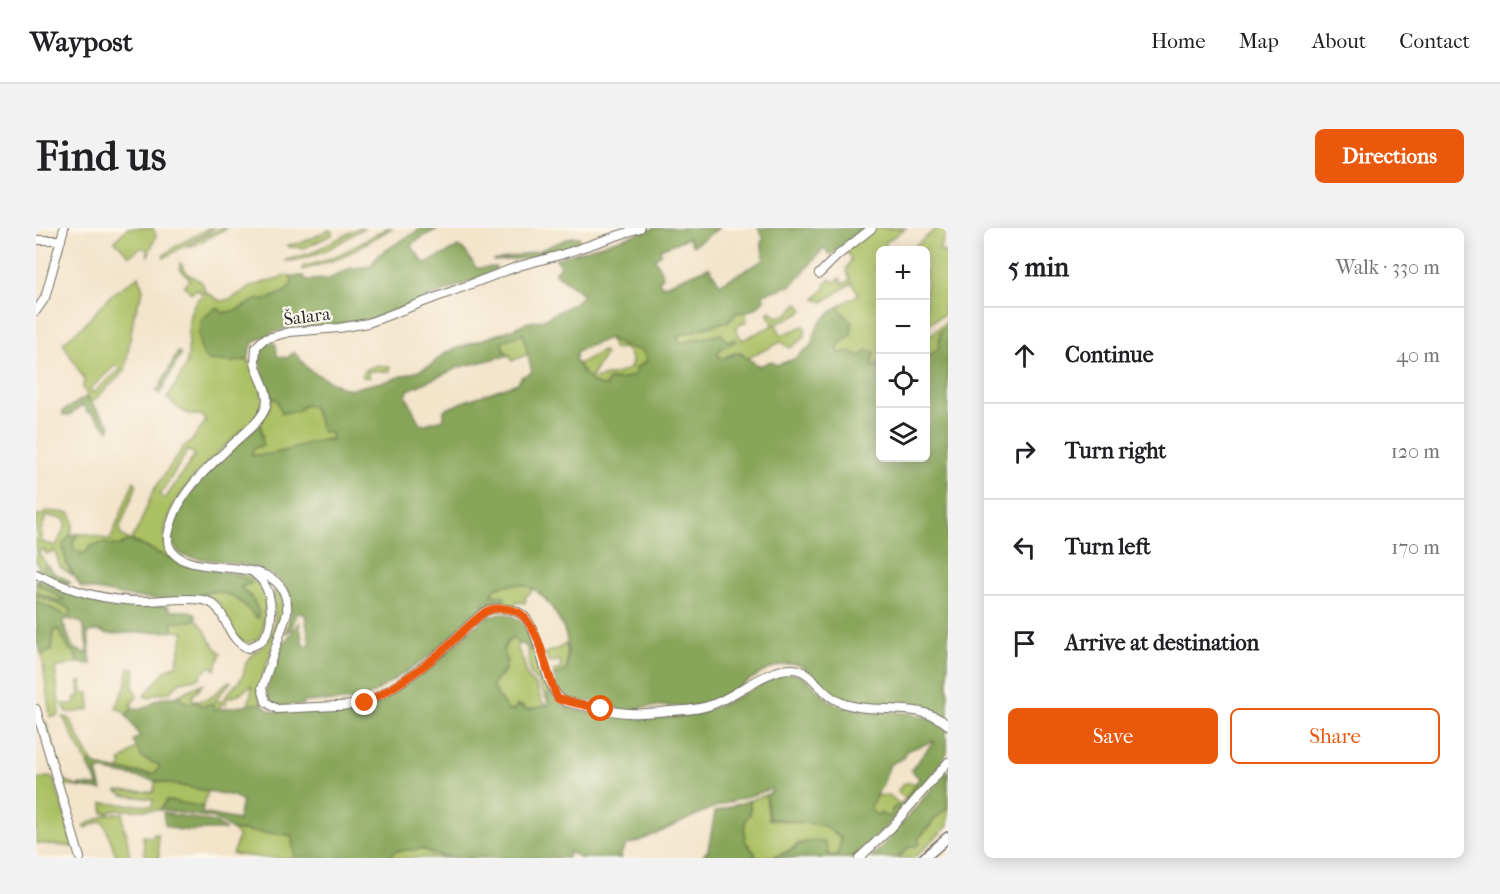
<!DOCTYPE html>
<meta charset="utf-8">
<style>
body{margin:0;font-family:"IM FELL French Canon",serif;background:#f2f2f2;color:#202124}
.controls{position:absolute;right:18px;top:18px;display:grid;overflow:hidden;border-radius:9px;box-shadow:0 3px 15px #0003}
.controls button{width:54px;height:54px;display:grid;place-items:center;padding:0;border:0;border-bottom:2px solid #e0e0e0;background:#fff;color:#202124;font:30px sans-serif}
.stop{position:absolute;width:18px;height:18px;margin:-14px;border:4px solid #ea580c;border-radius:50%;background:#fff}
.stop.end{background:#ea580c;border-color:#fff;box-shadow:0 2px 6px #0008}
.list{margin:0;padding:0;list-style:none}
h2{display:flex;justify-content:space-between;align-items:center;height:78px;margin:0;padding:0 24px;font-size:26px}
h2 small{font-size:20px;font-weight:400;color:#757577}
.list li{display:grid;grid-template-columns:39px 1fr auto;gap:18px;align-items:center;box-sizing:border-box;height:96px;padding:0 24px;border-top:2px solid #e0e0e0}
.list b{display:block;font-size:22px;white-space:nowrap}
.list em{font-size:20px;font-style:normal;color:#757577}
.actions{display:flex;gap:12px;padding:18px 24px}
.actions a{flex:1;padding:14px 0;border:2px solid #ea580c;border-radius:9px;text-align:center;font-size:21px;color:#ea580c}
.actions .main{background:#ea580c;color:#fff}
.icon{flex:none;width:33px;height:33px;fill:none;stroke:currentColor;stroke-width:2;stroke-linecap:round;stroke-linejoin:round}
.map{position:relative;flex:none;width:912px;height:630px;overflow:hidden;border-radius:9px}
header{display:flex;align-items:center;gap:36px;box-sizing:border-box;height:84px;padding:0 30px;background:#fff;border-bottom:2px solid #e0e0e0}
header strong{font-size:28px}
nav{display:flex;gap:33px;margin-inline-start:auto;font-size:21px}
.intro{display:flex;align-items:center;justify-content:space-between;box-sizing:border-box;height:144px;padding:0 36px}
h1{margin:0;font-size:42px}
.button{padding:15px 27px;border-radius:9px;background:#ea580c;color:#fff;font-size:21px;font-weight:700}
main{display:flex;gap:36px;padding:0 36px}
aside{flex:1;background:#fff;border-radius:9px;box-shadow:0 3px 15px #0003}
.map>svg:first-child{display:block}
</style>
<header>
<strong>Waypost</strong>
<nav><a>Home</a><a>Map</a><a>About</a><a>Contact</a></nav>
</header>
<div class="intro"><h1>Find us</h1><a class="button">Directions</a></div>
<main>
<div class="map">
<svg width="912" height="630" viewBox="0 0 912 630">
<rect width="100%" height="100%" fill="#fbf7ec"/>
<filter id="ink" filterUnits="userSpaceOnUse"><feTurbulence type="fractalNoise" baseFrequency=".0167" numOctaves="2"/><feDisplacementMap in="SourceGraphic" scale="12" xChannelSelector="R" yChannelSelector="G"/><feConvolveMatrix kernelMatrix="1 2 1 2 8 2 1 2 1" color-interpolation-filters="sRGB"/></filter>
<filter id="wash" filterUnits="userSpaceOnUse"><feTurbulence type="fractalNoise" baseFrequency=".008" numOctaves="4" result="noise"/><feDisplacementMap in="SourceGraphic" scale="24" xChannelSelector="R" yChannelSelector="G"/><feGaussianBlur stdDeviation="1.35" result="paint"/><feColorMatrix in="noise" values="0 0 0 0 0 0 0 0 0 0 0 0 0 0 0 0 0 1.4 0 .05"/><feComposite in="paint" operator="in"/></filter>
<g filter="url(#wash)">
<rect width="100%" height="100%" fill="#f3e4ca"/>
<g fill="#abc064" stroke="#6b7648" stroke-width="1.5" fill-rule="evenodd">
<polygon points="91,0 117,0 120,8 112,28 111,21 105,20 93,28 79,13"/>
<polygon points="172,0 178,0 128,30 127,28 138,19"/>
<polygon points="185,0 191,0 155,19 150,20 166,9"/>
<path d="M322 0H328C305 14 277 33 250 33V32L275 25Z"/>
<path d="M351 0H356L307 29 267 42 266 39C300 31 321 17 351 0Z"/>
<polygon points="837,0 870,0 850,14 849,20 851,22 844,22 844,134 840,139 836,137 839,124 825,128 809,123 804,127 801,119 816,95 802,79 823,66 816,55 787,74 779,71 789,60 790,55 794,51 798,54 804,50 807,56 814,52 810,41 815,32 813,26 806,23"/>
<polygon points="901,0 912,0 903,22 912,26 912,72 906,78 909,83 908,87 890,97 890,22 874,22"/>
<polygon points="293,2 296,3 296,7 268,20 252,19 251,17 265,15"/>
<polygon points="144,35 152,46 166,54 169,63 165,65 161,61 156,65 148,58 154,51 144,41"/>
<path d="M252 47 255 48 256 56 250 63 235 70 220 72 201 82 187 85 197 134 212 132C219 145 231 164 225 180 221 190 209 199 201 207 174 232 144 257 132 292 127 307 126 318 137 330L131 329 95 312 103 298 117 263 148 218 154 215 170 193 166 187C151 189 141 180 131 170 137 159 146 148 150 137 158 112 142 83 170 64L184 73 195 71 216 58ZM152 222 159 227 129 271 124 267Z"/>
<path d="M103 48 107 62 98 87 89 143 55 175 47 160 48 151 27 115 47 98 75 67ZM80 137 85 141 57 165 54 161Z"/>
<path d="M762 75 767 82 763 86 740 96 745 107 768 98 770 102 768 110 754 120 745 114 710 131 706 125H697L688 130 683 129 682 125 692 113C677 105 660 111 645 115L642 112 643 107 692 93 702 84H710L711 93 699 100 706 112 738 97 731 85 735 83 742 89 752 86Z"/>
<polygon points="912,92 912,97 904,104 903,119 890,131 890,111"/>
<polygon points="487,106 492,126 476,133 474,127 466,120 465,113"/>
<path d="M573 110 587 118 607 122 611 133 600 140 599 147 587 151 572 152 570 158C556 159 549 147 542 136L566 123 569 126 555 149 557 151C568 148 588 146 595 139L596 133 591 122 586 120 578 121Z"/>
<polygon points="342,137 354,139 354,143 333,143 332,145 334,149 326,149 326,146 330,141"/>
<path d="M236 170 276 178 283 193 285 203 295 205 296 212 291 211C267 218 240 229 215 227L219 219 226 218 227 207 224 195 233 181Z"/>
<polygon points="98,253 101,257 84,299 84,306 93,312 83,319 67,315 56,318 48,326 38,322 37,313 42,306 53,306 74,312"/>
<path d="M10 283 34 285C41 298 35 301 32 312 30 317 29 332 31 337 32 341 36 346 39 349L24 339 19 323 10 326 8 321 2 324 10 336 4 346 0 344 3 338 0 334V287H7ZM10 288 29 291V299L20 318 5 314V303Z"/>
<path d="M195 345 214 348 229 362 231 372 226 405 222 411 209 416C206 412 201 409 198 405 189 391 189 372 169 368L168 365C185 362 198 367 211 378L215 368 205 361 211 351 200 349Z"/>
<polygon points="0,355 28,370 26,374 0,365"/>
<polygon points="485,356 498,360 489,370 490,373 488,375 481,374 479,378 461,376 448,380 448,375 458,371 455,367 459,360 470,357"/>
<path d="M237 364H243L246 372 247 387 223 459V468L226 475 212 478 216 461 215 458 201 467 190 471 189 469C194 462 200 457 205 451 209 446 208 439 211 433 213 429 223 421 227 418 242 407 239 380 237 364Z"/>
<polygon points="0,367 35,381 34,387 31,388 0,373"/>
<path d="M160 391C171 400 173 416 185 425L179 442 175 438 165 446 164 450 144 454 134 464 120 466 113 470 108 468 128 444 140 437 148 404 137 403 136 394 155 393Z"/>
<polygon points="23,401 33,421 40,426 41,435 19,440 24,483 22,488 14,489 6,427 16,422 16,404"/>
<polygon points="478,409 483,417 481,419 488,434 491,448 501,460 506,474 511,478 491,482 485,477 479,482 472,483 456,459 459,452 468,445 471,433 467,423 472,413"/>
<polygon points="531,415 531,442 518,448 517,443 525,440 524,432 513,435 509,425 521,421"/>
<polygon points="499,421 515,463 513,477 503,456 494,446 492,422"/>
<polygon points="93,440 99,441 97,458 101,469 95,476 97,480 90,487 87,483 80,480 90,457"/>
<path d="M194 453 195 454 180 471 181 473 188 472 191 475 184 477 183 482 177 483V475L166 478 162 474 153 475 147 473 146 469H139L168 455 156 469 157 472C162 471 169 473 173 470 182 466 185 457 194 453Z"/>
<polygon points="43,454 46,454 47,465 53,465 54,481 41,484 31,484 27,476 38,476 39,469 44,468"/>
<polygon points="27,489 33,490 56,534 52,537"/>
<polygon points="10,494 27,551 42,559 27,557 7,495"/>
<polygon points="101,519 113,533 123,537 123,541 118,546 83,542 86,536 84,534"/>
<polygon points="12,549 17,550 27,579 37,619 0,615 0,551"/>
<polygon points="119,553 172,563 167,579 131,572 124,582 81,582 67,585 67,575 116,578 117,571 87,567 80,563 118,564"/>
<polygon points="869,555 881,555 870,569 864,567 862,562"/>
<path d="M730 567 733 591 786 597 805 610 802 626 797 628 792 627 791 619 763 615C749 627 738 630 719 630V625L709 613C709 604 706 591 714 586V572Z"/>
<polygon points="853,567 864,576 853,589 844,588 836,584 834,578 840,568"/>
<polygon points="912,580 912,598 878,630 862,630 895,597 902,587"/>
<polygon points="87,585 88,602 90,603 94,630 81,630 69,597 66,593 49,600 47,598 72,586"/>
<polygon points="196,602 256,607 259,630 231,630 196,626 200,617 202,608"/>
<polygon points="117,606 122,606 123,630 109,630 107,608 117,609"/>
<polygon points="387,621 399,627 423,630 351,630 360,623"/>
</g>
<g fill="#88a65a" stroke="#5a6842" stroke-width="1.5" fill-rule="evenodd">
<path d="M386 0H403L376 15V19L389 36 422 19 429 23 440 40 460 39V41L446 49 337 91 299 97 253 100 238 104 218 114 214 121 212 132 197 134 171 132C161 120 162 105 165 92L179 80H182L187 85 201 82 220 72 235 70 250 63 256 56 255 48H268L270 52 293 51 315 40 330 39 336 36 342 27Z"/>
<path d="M620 0H683L657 18 652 10 624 21 625 26 619 31 627 47 623 53 626 58 673 39 684 56 728 32 725 14 728 11 722 0H829L794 27 788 20 756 57 727 66 728 72 720 80 710 84H702L692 93 644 107 642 112 645 115 685 106 692 113 698 111 700 113 684 121 682 125 683 129 688 130 703 125 723 138 735 133 741 137 758 131 777 116C779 96 787 90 802 79L816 95 815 107 801 119 804 126 809 123 825 128 831 122 839 124 836 137 840 139 844 134V230H890V131L903 119 904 104 912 97V489L893 483 814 474C809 472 802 470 797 467 782 455 776 436 754 436 728 436 700 465 676 474 654 481 630 477 608 479 603 480 599 482 594 483 585 483 576 479 568 476 556 472 538 476 528 468 521 464 519 456 518 448L531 442C531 431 533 419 530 408 528 399 523 391 518 383 502 358 488 351 459 360L456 367 469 368V372L458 371 448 375V380L439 385 410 414 387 433 331 469C311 476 289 472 268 474L266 477 244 478 234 474 230 463 247 413H250L263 394 267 417H274L269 386 261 385 255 402 249 405C252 395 256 384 255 373 249 332 179 335 147 328 103 297 201 217 224 195L227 216 226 218 219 219 215 227C244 230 269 211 296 212L295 205 285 203 283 193 276 178 268 177 262 183 246 185 241 172 236 170C231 150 212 128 234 114L240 116 241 128 251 130 258 124 273 142 305 159 315 161 354 152 382 143 395 137 410 124 477 101 489 95 506 92 539 75 546 68V65C536 59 530 51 519 46V43L522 41 524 36 520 31ZM487 106 496 144 485 149 482 155 432 172 408 182V191L385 197C378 188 377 178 370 169L372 162 424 139 474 127 468 123 466 113ZM573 110 587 118 607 123 611 133 600 140 599 147 587 151 572 152 570 158C554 159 546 144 539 132L541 123Z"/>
<polygon points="536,9 543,9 545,15 498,30 457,33 502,23"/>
<polygon points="142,124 145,126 124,166 119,163 123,160"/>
<polygon points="50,169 75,198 73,202 54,184 52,185 47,177 32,188 27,187 27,183"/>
<path d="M36 306H42L37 313 38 322 48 326 55 318 67 315 83 318 93 312 131 329 137 330 144 336 195 345C201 350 208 349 215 353V356L206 358 205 361C216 369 222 376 223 390L219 389C206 372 191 361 168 364L169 368 124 371 96 369 45 359C36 344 27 333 27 315Z"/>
<polygon points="10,336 18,345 33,353 34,356 22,353 5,344"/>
<path d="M0 350C36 372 90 377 132 378L135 383H153L160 387V391L155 393 136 394 137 403 72 406 63 403 52 404 55 436 41 435 40 427 33 421 22 401 17 404 16 422 6 427 0 413V400L2 398 0 396V373L31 388 34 387 35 381 0 367 1 364 25 374 28 371 1 356ZM32 391 47 395 51 416V426L37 420 27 395 28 392Z"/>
<path d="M466 385C487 388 492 403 499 421L492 422 488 416 483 417 478 410 472 413 467 422C476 444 464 442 456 459L472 483 479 482 481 477 491 482 513 477 511 466 515 463C517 469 520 474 526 477 551 490 635 493 662 485 691 477 718 459 745 446 777 441 781 472 808 479 840 487 889 477 912 503L908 506C911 511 912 518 911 524 906 542 834 617 816 630H736C741 628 746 627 750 625 769 615 764 611 788 614L791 619 792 626 797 628 802 626 805 610 786 597 741 591H733L730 567 736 564 735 561C712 569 689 574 667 584 641 595 617 610 590 617L585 626 586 630H543L542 628 533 624 532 630H423L399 627 387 621 360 623 351 630H259L255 607 196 602 178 590 124 582 131 572 167 579 166 585 202 592 206 573 198 568 64 542 61 543 66 562 42 559V557L63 558 52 537 56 534C66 543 100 544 115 547L123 541V537L106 530 97 513 104 508 90 487 97 480C114 482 112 476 125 470 131 468 140 469 146 469L147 473 153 475 160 473 166 478 177 475 178 482 226 475 231 481 240 484 324 480 333 478C353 466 374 454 393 440 416 424 438 388 466 385ZM898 513 875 542 883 550C878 561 868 576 856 581L855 587 852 589 844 585 843 588 836 584 834 578 847 556 854 536 868 530 870 523Z"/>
<path d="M912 542V580C900 588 892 600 882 611L884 615 880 618H874L862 630H833L844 621Z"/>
<path d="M714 572V586C706 591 709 604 709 613L719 626V630H665L672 622 679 584Z"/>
<path d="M127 585 178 594 190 602C170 600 149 607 129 597Z"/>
</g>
</g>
<g filter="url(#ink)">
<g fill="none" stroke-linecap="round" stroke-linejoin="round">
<g stroke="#716c63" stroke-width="10">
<g id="minor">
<path d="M604 0 524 27 483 38 332 95 303 100 254 104 228 111 220 119C220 124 219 129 219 133 221 150 236 163 229 181 224 193 212 202 202 211 177 236 145 260 135 296 133 302 130 311 133 318 148 357 256 317 251 385L226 460 230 474 241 481 320 477 329 475C355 463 387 440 409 420 418 412 441 388 450 383 462 378 480 380 489 389 507 410 507 465 530 474 551 479 572 484 593 485 607 486 621 484 635 483 648 482 662 482 675 477 698 469 731 441 754 441 776 440 783 465 802 473 836 489 882 471 912 497"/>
<polyline points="0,12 25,12"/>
<polyline points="783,46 802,27 836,0"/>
<polyline points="0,83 9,70 28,0"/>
<path d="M0 346C32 362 70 373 107 373 125 373 149 369 167 372 192 376 187 410 212 420 216 418 221 417 225 413 239 401 237 369 227 354 225 351 220 347 217 344"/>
<polyline points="0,481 44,630"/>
<polyline points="823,630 856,599 912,534"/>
</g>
</g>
<g stroke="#716c63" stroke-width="12">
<polyline id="major" points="888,630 912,609"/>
</g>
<use href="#minor" stroke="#fff" stroke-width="8"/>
<use href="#major" stroke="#fff" stroke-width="9"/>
</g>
</g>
<g fill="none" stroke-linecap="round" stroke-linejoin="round" filter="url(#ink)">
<path stroke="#ea580c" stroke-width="8" d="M329 475C352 464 386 441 406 423 415 415 441 388 451 383 463 378 481 380 489 390 508 412 509 446 522 471L565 481"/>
</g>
<g text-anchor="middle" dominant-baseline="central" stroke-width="4.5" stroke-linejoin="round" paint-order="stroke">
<g font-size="18" fill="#2b2b2b" stroke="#fbf7ec">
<text transform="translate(271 89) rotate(-7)">Šalara</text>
</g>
</g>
</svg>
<div class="controls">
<button>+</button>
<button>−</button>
<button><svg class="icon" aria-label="locate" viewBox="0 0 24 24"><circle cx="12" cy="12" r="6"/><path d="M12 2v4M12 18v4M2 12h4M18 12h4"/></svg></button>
<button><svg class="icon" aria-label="layers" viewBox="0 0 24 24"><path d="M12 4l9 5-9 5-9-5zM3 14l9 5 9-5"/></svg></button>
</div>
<div class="stop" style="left:565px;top:481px"></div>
<div class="stop end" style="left:329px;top:475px"></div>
</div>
<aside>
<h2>5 min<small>Walk · 330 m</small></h2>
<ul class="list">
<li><svg class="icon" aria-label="ahead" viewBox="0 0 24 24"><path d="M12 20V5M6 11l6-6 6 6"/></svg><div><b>Continue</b></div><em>40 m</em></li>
<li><svg class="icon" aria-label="right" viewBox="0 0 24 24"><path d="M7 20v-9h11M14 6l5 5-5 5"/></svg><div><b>Turn right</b></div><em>120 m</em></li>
<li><svg class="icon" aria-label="left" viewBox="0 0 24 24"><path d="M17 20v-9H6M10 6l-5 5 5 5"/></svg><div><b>Turn left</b></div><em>170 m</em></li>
<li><svg class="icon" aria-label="arrive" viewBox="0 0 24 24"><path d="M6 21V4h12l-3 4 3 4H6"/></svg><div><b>Arrive at destination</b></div></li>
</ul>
<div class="actions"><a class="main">Save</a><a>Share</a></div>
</aside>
</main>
